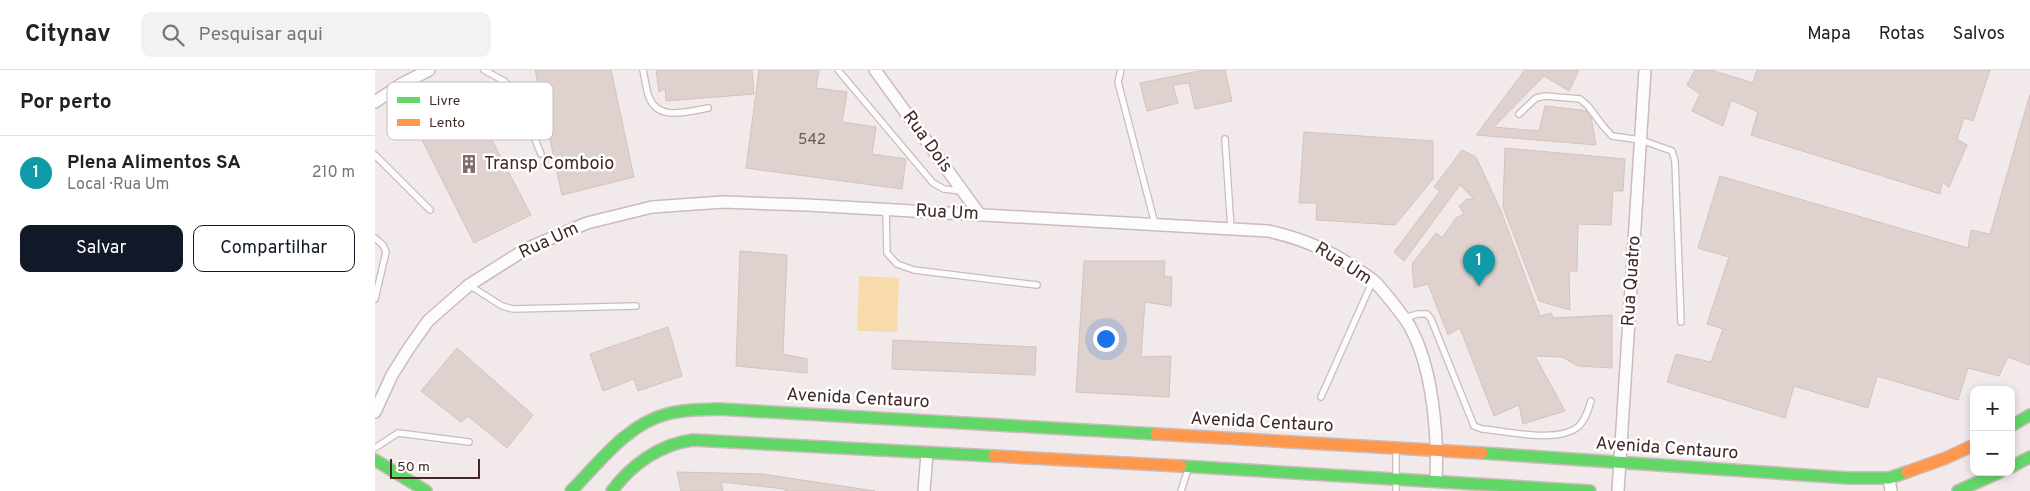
<!DOCTYPE html>
<html lang="pt">
<meta charset="utf-8">
<style>
body{margin:0;font-family:Overpass,sans-serif;background:#f2f2f2;color:#222}
.controls{position:absolute;right:15px;bottom:15px;display:grid;overflow:hidden;border-radius:10px;box-shadow:0 2px 8px #0003}
.controls button{width:45px;height:45px;display:grid;place-items:center;padding:0;border:0;border-bottom:1px solid #e0e0e0;background:#fff;color:#222;font:25px sans-serif}
.scale{position:absolute;left:15px;bottom:12px;width:90px;box-sizing:border-box;padding-left:5px;border:2px solid #432827;border-top:0;font-size:14px;line-height:18px;white-space:nowrap;color:#432827;-webkit-text-stroke:4px #fff;paint-order:stroke}
.you{position:absolute;left:730px;top:268px;width:18px;height:18px;margin:-12px;border:4px solid #fff;border-radius:50%;background:#1a73e8;box-shadow:0 0 0 8px #1a73e833}
.badge{display:grid;place-items:center;width:32px;height:32px;border-radius:50%;background:#111827;color:#fff;font-size:16px;font-weight:700}
.pin{position:absolute;translate:-50% -41px;filter:drop-shadow(0 1px 2px #0008)}
.pin::after{content:'';position:absolute;top:26px;width:18px;height:15px;background:inherit;clip-path:polygon(0 0,100% 0,50% 100%)}
.list{margin:0;padding:0;list-style:none}
h2{display:flex;justify-content:space-between;align-items:center;height:65px;margin:0;padding:0 20px;font-size:21px}
h2 small{font-size:16px;font-weight:400;color:#767676}
.list li{display:grid;grid-template-columns:32px 1fr auto;gap:15px;align-items:center;box-sizing:border-box;height:75px;padding:0 20px;border-top:1px solid #e0e0e0}
.list b{display:block;font-size:19px;white-space:nowrap}
.list p{margin:0;font-size:16px;white-space:nowrap;color:#767676}
.list em{font-size:16px;font-style:normal;color:#767676}
.actions{display:flex;gap:10px;padding:15px 20px}
.actions a{flex:1;padding:11px 0;border:1px solid #111827;border-radius:10px;text-align:center;font-size:18px;color:#111827}
.actions .main{background:#111827;color:#fff}
.icon{flex:none;width:28px;height:28px;fill:none;stroke:currentColor;stroke-width:2;stroke-linecap:round;stroke-linejoin:round}
.map{position:relative;flex:none;width:1655px;height:421px;overflow:hidden}
header{display:flex;align-items:center;gap:30px;box-sizing:border-box;height:70px;padding:0 25px;background:#fff;border-bottom:1px solid #e0e0e0}
header strong{font-size:24px}
nav{display:flex;gap:28px;margin-inline-start:auto;font-size:18px}
.search{width:350px;height:45px;background:#f2f2f2;display:flex;align-items:center;gap:12px;box-sizing:border-box;padding:0 18px;border-radius:10px;color:#767676;font-size:19px}
main{display:flex}
aside{flex:1;background:#fff}
.map>svg:first-child{display:block}
</style>
<header>
<strong>Citynav</strong>
<div class="search"><svg class="icon" aria-label="search" viewBox="0 0 24 24"><circle cx="10" cy="10" r="6"/><path d="M15 15l6 6"/></svg>Pesquisar aqui</div>
<nav><a>Mapa</a><a>Rotas</a><a>Salvos</a></nav>
</header>
<main>
<aside>
<h2>Por perto<small></small></h2>
<ul class="list">
<li><span class="badge" style="background:#0f9aa8">1</span><div><b>Plena Alimentos SA</b><p>Local · Rua Um</p></div><em>210 m</em></li>
</ul>
<div class="actions"><a class="main">Salvar</a><a>Compartilhar</a></div>
</aside>
<div class="map">
<svg width="1655" height="421" viewBox="0 0 1655 421">
<rect width="100%" height="100%" fill="#f2eaea"/>
<polygon fill="#f7dbaa" points="484,206 524,208 522,262 482,261"/>
<g fill="#dfd1cd" stroke="#d2c3bf">
<polygon points="160,0 236,0 259,107 187,125"/>
<polygon points="281,0 377,0 379,24 291,31 290,18 284,22"/>
<polygon points="384,0 444,0 441,18 472,22 467,52 501,57 497,84 531,89 527,119 371,98"/>
<polygon points="829,0 850,0 857,31 820,39 814,13 798,15 803,33 772,41 765,13"/>
<polygon points="1150,0 1204,0 1194,21 1169,6 1119,57 1164,61 1170,36 1215,41 1221,75 1101,65"/>
<polygon points="1320,0 1336,0 1378,13 1382,0 1615,0 1598,51 1589,48 1582,69 1592,75 1574,117 1567,112 1565,124 1376,65 1383,42 1356,30 1348,56 1317,41 1325,24 1312,15"/>
<polygon points="87,13 156,145 99,173 33,42"/>
<polygon points="1655,24 1655,288 1654,295 1633,287 1624,306 1593,298 1583,330 1502,306 1493,338 1419,316 1410,348 1292,312 1301,284 1336,292 1348,259 1332,254 1354,187 1323,178 1345,106 1593,178 1596,160 1615,164"/>
<polygon points="929,62 1058,71 1058,109 1020,155 941,150 942,133 924,133"/>
<polygon points="1130,78 1250,89 1248,121 1238,121 1236,155 1203,154 1202,201 1194,201 1195,240 1164,231 1128,137"/>
<polygon points="1087,80 1101,87 1126,141 1165,246 1176,243 1178,248 1237,245 1237,298 1203,296 1187,287 1160,286 1190,341 1148,354 1144,335 1119,346 1085,258 1073,265 1053,214 1039,218 1037,194 1061,163 1067,168 1081,148 1089,144 1084,136 1092,129 1099,129 1085,115 1029,191 1019,182 1065,121 1059,117"/>
<polygon points="365,181 412,185 408,284 432,289 432,303 361,296"/>
<polygon points="709,191 790,191 789,206 797,207 796,236 770,232 766,287 796,286 794,327 701,322"/>
<polygon points="293,257 307,306 263,321 259,309 228,321 215,284"/>
<polygon points="518,270 661,277 660,305 517,299"/>
<polygon points="82,278 158,345 132,378 93,346 86,352 46,321"/>
<polygon points="302,402 387,404 500,421 410,421 410,419 346,412 348,421 306,421"/>
</g>
<g fill="none" stroke-linecap="round" stroke-linejoin="round">
<g stroke="#cbbbbb" stroke-width="8">
<g id="lane">
<polyline points="109,0 129,11 141,23 166,84"/>
<path d="M268 0C270 9 271 19 274 27 283 52 314 41 333 38"/>
<polyline points="463,0 558,113 569,119 586,121"/>
<polyline points="746,0 743,12 780,154"/>
<polyline points="1144,44 1161,28 1170,26 1205,29 1213,36 1228,56 1237,66 1266,70 1297,81 1300,91 1306,252"/>
<polyline points="850,69 856,159"/>
<polyline points="0,85 55,140"/>
<polyline points="511,140 512,183 522,194 539,200 662,215"/>
<polyline points="0,168 8,175 11,182 0,229"/>
<polyline points="94,215 127,236 138,239 261,236"/>
<path d="M1029 248 1043 244H1052L1056 249 1099 356 1107 359C1132 361 1184 374 1204 356 1211 349 1213 340 1216 331"/>
<polyline points="946,327 998,210"/>
<polyline points="0,378 23,363 94,372"/>
<polyline points="1021,379 1021,421"/>
<polyline points="806,421 813,399"/>
</g>
</g>
<g stroke="#cbbbbb" stroke-width="14">
<g id="street">
<polyline points="500,0 605,145"/>
<polyline points="0,32 25,15 54,0"/>
<path d="M0 342 17 305 34 278 53 251 94 215 151 179 212 153 277 137 348 132 432 135 893 161C925 168 953 179 980 198 986 202 993 206 999 211 1008 220 1027 244 1034 255 1058 297 1063 364 1061 411"/>
<polyline points="1514,408 1516,421"/>
<polyline points="549,421 552,384"/>
<polyline points="1243,421 1270,0"/>
</g>
</g>
<g stroke="#cbbbbb" stroke-width="14">
<g id="fast">
<polyline points="1636,356 1655,345"/>
<polyline points="1107,383 1474,408 1514,408 1532,402"/>
<polyline points="0,390 51,421"/>
<polyline points="806,396 1215,421"/>
<polyline points="1636,397 1655,387"/>
<path d="M196 421C224 393 252 354 292 344 309 339 326 340 343 339L781 364"/>
<path d="M237 421C256 395 285 374 318 370L619 386"/>
<polyline points="1583,421 1625,402"/>
</g>
</g>
<g stroke="#cbbbbb" stroke-width="14">
<g id="slow">
<polyline points="781,364 1107,383"/>
<polyline points="619,386 806,396"/>
<polyline points="1532,402 1571,388 1599,375"/>
</g>
</g>
<use href="#lane" stroke="#fdfcfc" stroke-width="5.5"/>
<use href="#street" stroke="#fdfcfc" stroke-width="11"/>
<use href="#fast" stroke="#63d668" stroke-width="11"/>
<use href="#slow" stroke="#ff974d" stroke-width="11"/>
</g>
<defs>
<g id="building-bare" transform="scale(1.5)"><path d="M-4-6H4V6H1V3H-1V6H-4ZM-2.5-4.3h1.7v1.8h-1.7ZM.8-4.3h1.7v1.8H.8ZM-2.5-1h1.7V.8h-1.7ZM.8-1h1.7V.8H.8Z" fill="#806c6b" stroke="#fff" stroke-width="2.5" paint-order="stroke"/></g>
</defs>
<g fill-rule="evenodd">
<use href="#building-bare" x="94" y="94"/>
</g>
<g text-anchor="middle" dominant-baseline="central" stroke-width="5" stroke-linejoin="round" paint-order="stroke">
<g font-size="15" fill="#6c5553">
<text x="437" y="70">542</text>
</g>
<g font-size="18" fill="#432827" stroke="#fff">
<text transform="translate(552 72) rotate(54)">Rua Dois</text>
<text transform="translate(572 143) rotate(3)">Rua Um</text>
<text transform="translate(174 171) rotate(-25)">Rua Um</text>
<text transform="translate(968 194) rotate(32)">Rua Um</text>
<text transform="translate(1257 211) rotate(-86)">Rua Quatro</text>
<text transform="translate(483 329) rotate(3)">Avenida Centauro</text>
<text transform="translate(887 353) rotate(3)">Avenida Centauro</text>
<text transform="translate(1292 379) rotate(4)">Avenida Centauro</text>
</g>
<g font-size="18" fill="#432827" stroke="#fff" text-anchor="start">
<text x="109" y="94">Transp Comboio</text>
</g>
</g>
<rect x="12" y="12" width="166" height="58" rx="8" fill="#fff" stroke="#c7bebe" stroke-width="1"/>
<rect x="22" y="27" width="23" height="6" fill="#63d668"/>
<rect x="22" y="49" width="23" height="7" fill="#ff974d"/>
<g font-size="14" fill="#432827">
<text x="54" y="35">Livre</text>
<text x="54" y="57">Lento</text>
</g>
</svg>
<div class="controls">
<button>+</button>
<button>−</button>
</div>
<div class="scale">50 m</div>
<div class="you"></div>
<div class="pin badge" style="left:1104px;top:216px;background:#0f9aa8">1</div>
</div>
</main>
